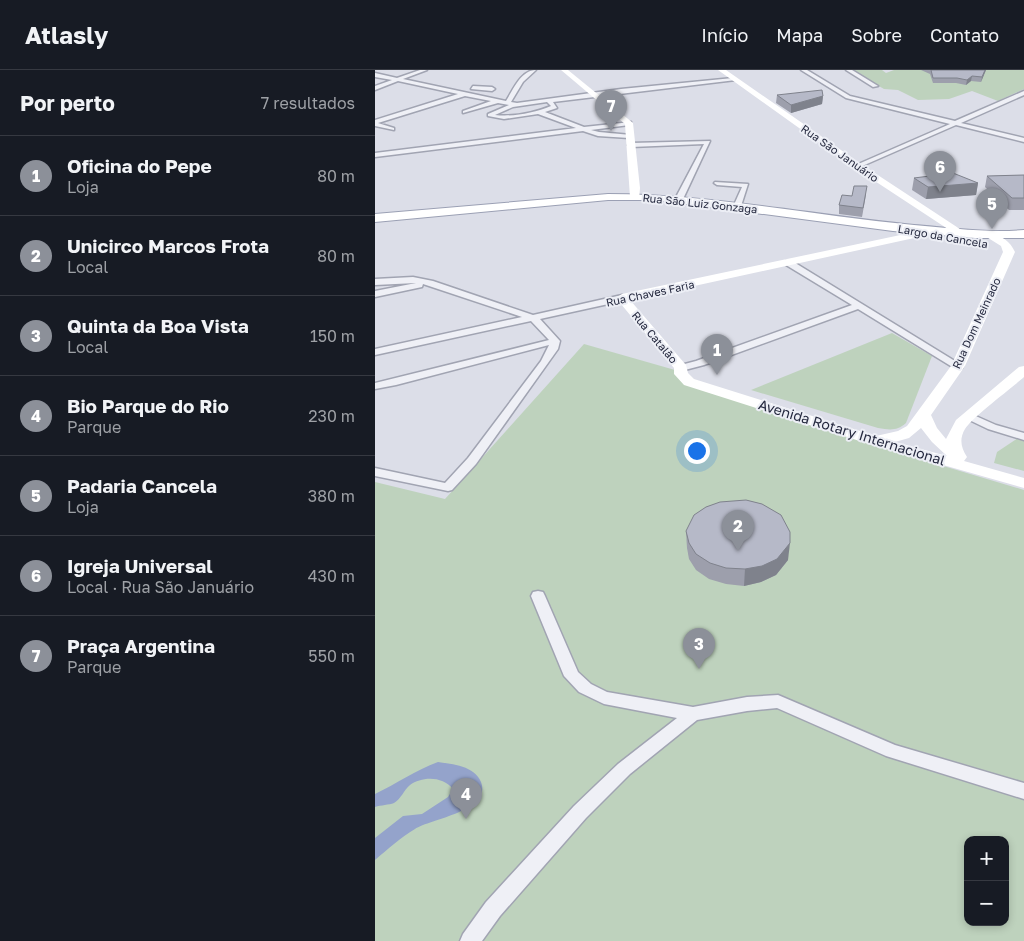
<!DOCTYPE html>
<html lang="pt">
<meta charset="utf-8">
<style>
body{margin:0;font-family:"Golos Text",sans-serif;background:#242831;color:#f1f3f6}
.controls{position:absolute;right:15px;bottom:15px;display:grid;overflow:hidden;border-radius:10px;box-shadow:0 2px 8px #0003}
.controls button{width:45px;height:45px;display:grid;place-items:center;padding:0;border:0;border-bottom:1px solid #363941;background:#171b24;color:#f1f3f6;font:25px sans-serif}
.you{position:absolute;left:321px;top:380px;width:18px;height:18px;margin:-12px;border:4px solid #fff;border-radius:50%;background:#1a73e8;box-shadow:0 0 0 8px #1a73e833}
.badge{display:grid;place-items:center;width:32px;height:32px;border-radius:50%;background:#8c9099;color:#fff;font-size:16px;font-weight:700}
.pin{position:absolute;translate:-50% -41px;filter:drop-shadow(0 1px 2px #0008)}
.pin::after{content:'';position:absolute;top:26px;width:18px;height:15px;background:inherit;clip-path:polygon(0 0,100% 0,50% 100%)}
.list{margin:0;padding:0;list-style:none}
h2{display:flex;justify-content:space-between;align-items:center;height:65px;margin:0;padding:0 20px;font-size:21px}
h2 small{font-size:16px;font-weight:400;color:#9ea1a6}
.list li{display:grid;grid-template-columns:32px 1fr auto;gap:15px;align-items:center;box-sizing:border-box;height:80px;padding:0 20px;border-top:1px solid #363941}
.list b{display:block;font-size:19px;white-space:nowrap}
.list p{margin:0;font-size:16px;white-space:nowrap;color:#9ea1a6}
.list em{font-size:16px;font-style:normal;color:#9ea1a6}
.map{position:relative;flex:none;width:649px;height:871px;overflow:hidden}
header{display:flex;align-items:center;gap:30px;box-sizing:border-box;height:70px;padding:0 25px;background:#171b24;border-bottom:1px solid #363941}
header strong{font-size:24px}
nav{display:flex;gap:28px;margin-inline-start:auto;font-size:18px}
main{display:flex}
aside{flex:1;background:#171b24}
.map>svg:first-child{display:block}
</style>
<header>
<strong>Atlasly</strong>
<nav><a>Início</a><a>Mapa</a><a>Sobre</a><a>Contato</a></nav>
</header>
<main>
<aside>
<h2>Por perto<small>7 resultados</small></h2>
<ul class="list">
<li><span class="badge">1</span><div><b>Oficina do Pepe</b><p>Loja</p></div><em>80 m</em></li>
<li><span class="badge">2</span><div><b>Unicirco Marcos Frota</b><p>Local</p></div><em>80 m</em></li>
<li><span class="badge">3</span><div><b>Quinta da Boa Vista</b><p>Local</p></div><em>150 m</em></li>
<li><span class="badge">4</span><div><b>Bio Parque do Rio</b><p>Parque</p></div><em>230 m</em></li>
<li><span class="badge">5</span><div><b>Padaria Cancela</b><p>Loja</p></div><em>380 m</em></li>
<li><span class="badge">6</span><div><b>Igreja Universal</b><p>Local · Rua São Januário</p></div><em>430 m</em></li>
<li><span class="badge">7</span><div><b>Praça Argentina</b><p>Parque</p></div><em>550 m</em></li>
</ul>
</aside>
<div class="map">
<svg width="649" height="871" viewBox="0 0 649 871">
<rect width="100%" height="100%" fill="#dcdee8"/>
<g fill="#bed2bd" fill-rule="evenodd">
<polygon points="476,0 507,0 511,3 519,0 649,0 649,19 623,31 597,21 574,29 543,30 523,20 509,19"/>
<path d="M517 263 557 286 531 353C522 361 515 360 503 358L376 320Z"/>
<path d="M209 274 300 300 306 311 565 395 649 420V871H0V412L70 429ZM593 770H630V852H593Z"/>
<polygon points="649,364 649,401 619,393 622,382"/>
</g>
<path fill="#94a3cb" d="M63 692C77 694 100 696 106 712 117 741 55 749 40 759 26 767 13 779 0 790V768L28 746 47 744 73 727 78 719C68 706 47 706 35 715 29 720 26 729 19 733 14 735 6 735 0 737V724C21 714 41 700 63 692Z"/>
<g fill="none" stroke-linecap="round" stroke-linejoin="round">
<g stroke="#a1a4b2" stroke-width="3">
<g id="street">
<path d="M45 0H52L28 9 131 31C138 20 146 0 161 0L148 12 136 32 142 33 246 19 358 8 361 10 178 32 182 38 170 42 209 57 256 52 254 55 216 60 224 62 256 65 254 68 223 66 208 61 0 87V83L201 58 163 44 129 49 113 46V44L134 35 123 33 88 43V41L116 31 90 26 3 53 19 58V60L0 56V50L83 24 23 11 0 20V16L17 10 0 7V3L22 8ZM172 32 176 36C159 43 138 47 120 45L138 37Z"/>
<polygon points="426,0 432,0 475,26 580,51 649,21 649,25 586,53 649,68 649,72 581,55 485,97 481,97 481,95 575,54 471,28"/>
<polygon points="471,0 477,0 503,16 498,17"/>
<polygon points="98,16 117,17 120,19 117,21 96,19"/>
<polygon points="335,71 308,129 304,131 300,129 329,74 256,77 253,75 256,73"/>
<polygon points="340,112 373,114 365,139 358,137 367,117 342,115 339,113"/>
<polygon points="411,191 417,191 588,296 587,298 579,298 483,239 329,295 306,301 302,300 302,296 321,291 477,235 411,195"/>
<polygon points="38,207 58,211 158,245 247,225 251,228 247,231 165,249 185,271 183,279 101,394 77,420 73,421 0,406 0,398 70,413 93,388 166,291 174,275 21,315 0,319 0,313 174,270 156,251 0,285 0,279 147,247 48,214 47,217 0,227 0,221 41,213 0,215 0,209"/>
<polygon points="594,343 621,355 649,363 649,370 613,359 590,348 589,346"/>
<polygon points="163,521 168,522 170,526 203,602 216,614 232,622 318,637 372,627 403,625 520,675 649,713 649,729 511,686 402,638 372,641 322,650 255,704 211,748 125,846 107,871 85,871 88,864 111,832 199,736 243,694 302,648 229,634 204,622 189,606 156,526 158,522"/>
</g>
</g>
<g stroke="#9ba0b4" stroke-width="2">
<path id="primary" d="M233 124C335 124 437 145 539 155 576 158 612 163 649 160V168H600L518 161 281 130H233L0 152V144Z"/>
</g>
<use href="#street" fill="#eff0f6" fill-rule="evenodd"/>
<g fill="#fff" fill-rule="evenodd">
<polygon points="186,0 193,0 258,53 265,118 264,129 260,130 255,127 250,54"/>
<polygon points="343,0 351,0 486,94 591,163 586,166 582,165 480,98"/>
<path d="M549 160 554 163 553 165 255 230 311 295 313 303 319 309 501 366 523 361 532 356 576 296 628 182 626 176 610 166 615 163C627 166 635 171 640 182L590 296 556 345 562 358 571 369 581 350 644 297 649 296V307C637 318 597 347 590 359 584 369 586 378 592 387L589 391 649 408V418L494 374 309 315 299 304V298L241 228 247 224ZM546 358 557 372 572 386 520 372 534 368Z"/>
</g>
<use href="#primary" fill="#fff" fill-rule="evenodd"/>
</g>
<g fill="#9d9fac">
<polygon points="546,0 611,0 606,12 596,11 591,15 581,13 558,13 555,4"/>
<polygon points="402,25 448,26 447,34 416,43 401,33"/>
<polygon points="649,105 649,140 634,140 610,117 612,106"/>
<polygon points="539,108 603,113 601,125 551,129 537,120"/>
<polygon points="491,125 487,147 464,144 464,135 477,126"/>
<polygon points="311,461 413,490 401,505 386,512 369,516 351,514 334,509 321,500 314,489 312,478"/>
</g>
<g fill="#7f828c">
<polygon points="610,0 611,0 606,12 607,7"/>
<polygon points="597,6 596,11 591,15 592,10"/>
<polygon points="448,26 447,34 416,43 416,35"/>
<polygon points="603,113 601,125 551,129 553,117"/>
<polygon points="415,473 413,490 401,505 386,512 369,516 370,499"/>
</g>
<g fill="#b6b9c8" stroke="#7f828c">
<polygon points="556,0 610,0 607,7 597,6 592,10 582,8 558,8"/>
<polygon points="447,20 448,26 416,35 402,25"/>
<polygon points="578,103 603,113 553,117 539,108"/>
<polygon points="649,105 649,128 637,128 612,106"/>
<polygon points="479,116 492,116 488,138 464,135 467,125 477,126"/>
<polygon points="371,430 387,434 406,445 415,462 415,473 402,489 387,496 370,499 351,498 335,493 321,484 314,473 311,461 319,445 331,437 345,432"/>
</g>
<g text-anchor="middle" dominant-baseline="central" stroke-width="4" stroke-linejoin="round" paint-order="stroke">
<g font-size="11" fill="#25293f" stroke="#eceef5">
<text transform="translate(465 83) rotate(35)">Rua São Januário</text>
<text transform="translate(325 133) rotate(6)">Rua São Luiz Gonzaga</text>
<text transform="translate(568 166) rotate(10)">Largo da Cancela</text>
<text transform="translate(275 223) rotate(-12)">Rua Chaves Faria</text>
<text transform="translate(601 253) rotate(-65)">Rua Dom Meinrado</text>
<text transform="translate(280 267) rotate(50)">Rua Catalão</text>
</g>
<g font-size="14" fill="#25293f" stroke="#eceef5">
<text transform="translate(477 362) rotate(17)">Avenida Rotary Internacional</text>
</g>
</g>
</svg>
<div class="controls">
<button>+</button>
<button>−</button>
</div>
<div class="you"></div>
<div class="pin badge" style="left:342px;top:305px">1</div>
<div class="pin badge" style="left:363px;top:481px">2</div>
<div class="pin badge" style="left:324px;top:599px">3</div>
<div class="pin badge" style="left:91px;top:749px">4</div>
<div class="pin badge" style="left:617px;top:159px">5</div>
<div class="pin badge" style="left:565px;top:122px">6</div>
<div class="pin badge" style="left:236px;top:61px">7</div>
</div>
</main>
